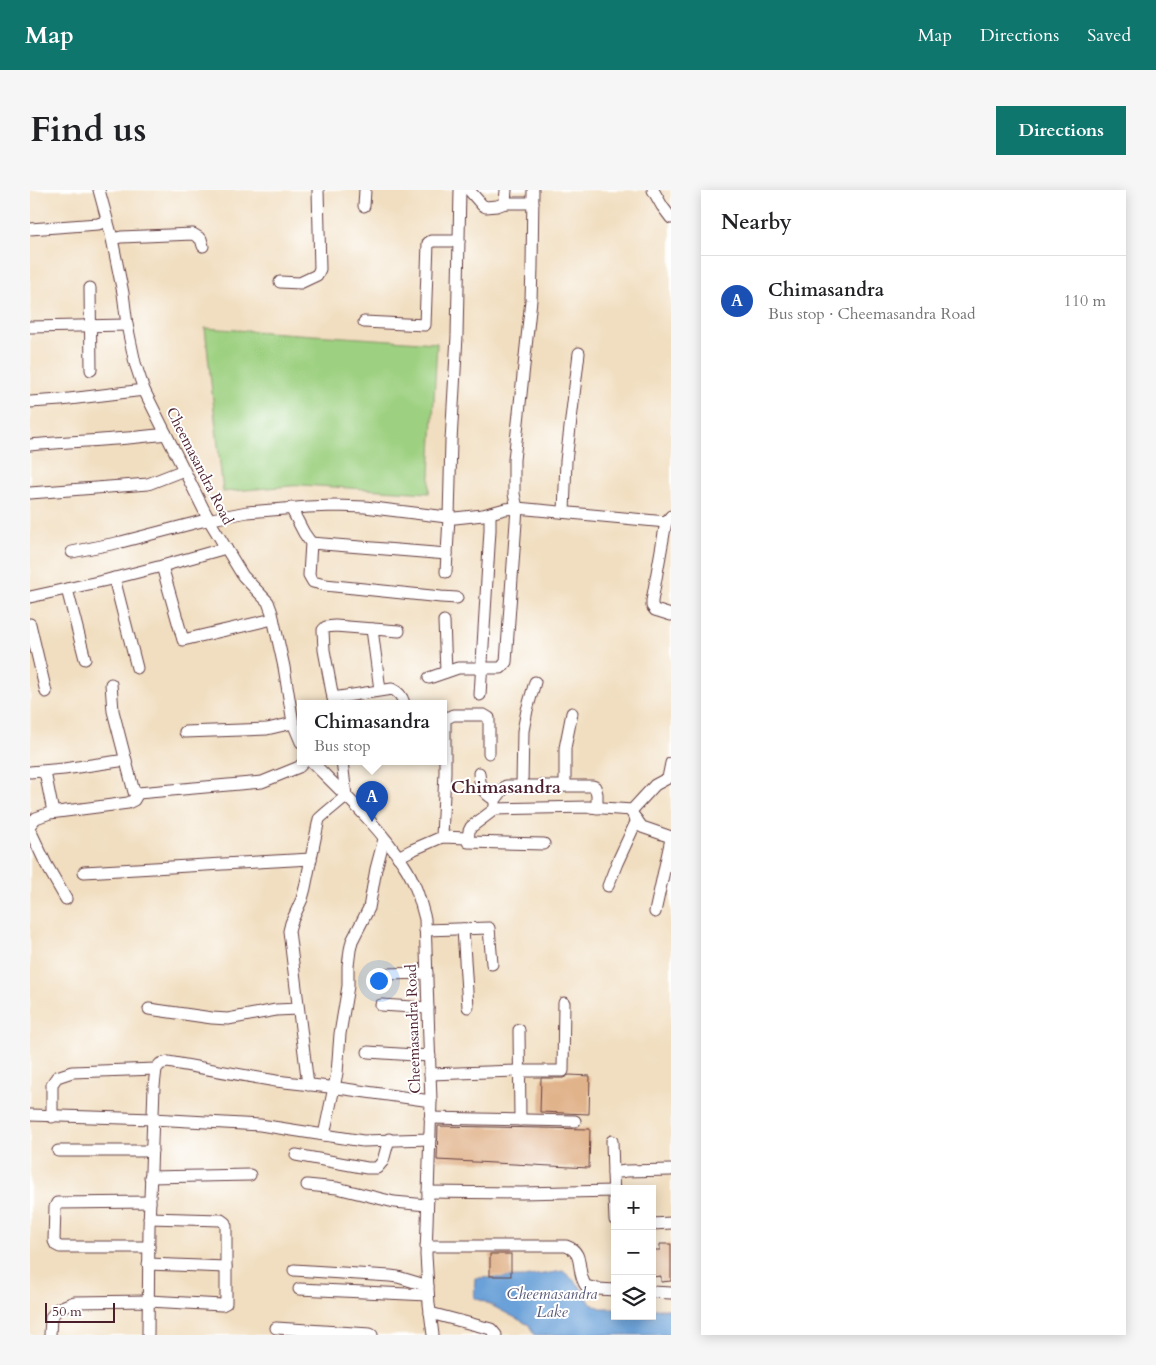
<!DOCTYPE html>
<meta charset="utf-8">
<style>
body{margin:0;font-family:Cardo,serif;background:#f6f6f6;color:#202124}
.controls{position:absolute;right:15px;bottom:15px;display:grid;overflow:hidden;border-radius:0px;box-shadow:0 2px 12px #0003}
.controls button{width:45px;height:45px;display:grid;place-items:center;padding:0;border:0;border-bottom:1px solid #e0e0e0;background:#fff;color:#202124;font:25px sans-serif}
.scale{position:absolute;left:15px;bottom:12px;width:70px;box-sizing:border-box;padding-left:5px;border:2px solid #4a1f2b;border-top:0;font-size:14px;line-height:18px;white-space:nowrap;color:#4a1f2b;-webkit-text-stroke:4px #fff;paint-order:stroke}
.you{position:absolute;left:348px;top:790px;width:18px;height:18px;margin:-12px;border:4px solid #fff;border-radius:50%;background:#1a73e8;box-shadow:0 0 0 8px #1a73e833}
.badge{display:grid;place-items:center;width:32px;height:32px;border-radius:50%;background:#0f766e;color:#fff;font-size:16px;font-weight:700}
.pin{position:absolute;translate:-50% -41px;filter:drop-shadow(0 1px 2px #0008)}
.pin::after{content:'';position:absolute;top:26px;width:18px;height:15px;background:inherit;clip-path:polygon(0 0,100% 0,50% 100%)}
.popup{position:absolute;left:267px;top:510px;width:150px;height:65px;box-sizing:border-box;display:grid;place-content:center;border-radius:0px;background:#fff;filter:drop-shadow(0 1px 4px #0005);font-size:16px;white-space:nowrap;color:#757577}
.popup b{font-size:19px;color:#202124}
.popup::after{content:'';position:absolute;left:50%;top:100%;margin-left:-10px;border:10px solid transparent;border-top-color:#fff}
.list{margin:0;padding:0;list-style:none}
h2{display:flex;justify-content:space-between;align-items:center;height:65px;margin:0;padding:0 20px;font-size:21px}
h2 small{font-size:16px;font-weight:400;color:#757577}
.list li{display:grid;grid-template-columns:32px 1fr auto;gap:15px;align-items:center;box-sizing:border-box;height:90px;padding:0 20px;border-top:1px solid #e0e0e0}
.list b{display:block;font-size:19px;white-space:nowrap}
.list p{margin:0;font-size:16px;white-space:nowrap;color:#757577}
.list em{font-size:16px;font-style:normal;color:#757577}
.icon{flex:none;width:28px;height:28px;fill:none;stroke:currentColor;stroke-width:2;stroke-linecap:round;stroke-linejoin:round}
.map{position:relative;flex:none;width:641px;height:1145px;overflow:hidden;border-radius:0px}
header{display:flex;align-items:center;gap:30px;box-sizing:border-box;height:70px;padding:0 25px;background:#0f766e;color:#fff}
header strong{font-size:24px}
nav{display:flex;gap:28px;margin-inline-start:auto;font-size:18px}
.intro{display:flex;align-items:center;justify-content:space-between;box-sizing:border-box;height:120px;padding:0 30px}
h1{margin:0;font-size:35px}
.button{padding:12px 22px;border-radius:0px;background:#0f766e;color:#fff;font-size:18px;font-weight:700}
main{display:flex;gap:30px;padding:0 30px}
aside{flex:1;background:#fff;border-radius:0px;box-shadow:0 2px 12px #0003}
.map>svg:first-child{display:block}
</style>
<header>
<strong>Map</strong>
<nav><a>Map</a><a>Directions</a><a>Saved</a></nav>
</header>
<div class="intro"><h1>Find us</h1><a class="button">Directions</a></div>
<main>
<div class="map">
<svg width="641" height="1145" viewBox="0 0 641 1145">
<rect width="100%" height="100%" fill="#fff"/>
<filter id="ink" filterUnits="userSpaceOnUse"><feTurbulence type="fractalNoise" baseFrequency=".02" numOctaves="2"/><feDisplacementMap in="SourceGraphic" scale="10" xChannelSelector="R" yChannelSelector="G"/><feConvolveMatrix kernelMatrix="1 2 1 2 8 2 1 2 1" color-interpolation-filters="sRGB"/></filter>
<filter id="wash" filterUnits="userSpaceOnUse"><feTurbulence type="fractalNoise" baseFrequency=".0096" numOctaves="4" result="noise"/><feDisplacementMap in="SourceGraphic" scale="20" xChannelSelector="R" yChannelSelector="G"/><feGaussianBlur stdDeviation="1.12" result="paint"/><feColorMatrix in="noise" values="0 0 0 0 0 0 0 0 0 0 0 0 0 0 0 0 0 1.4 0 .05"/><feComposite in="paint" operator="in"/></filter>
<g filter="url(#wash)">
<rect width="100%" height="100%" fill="#f1dec0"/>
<polygon fill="#9dd080" stroke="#747856" points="175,138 407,153 399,303 272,295 193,302"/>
<polygon fill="#6ba1d8" stroke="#5a6082" points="533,1081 549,1095 561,1114 571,1118 585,1118 585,1126 622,1126 622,1119 641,1119 641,1145 504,1145 499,1135 453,1111 444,1108 445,1088 494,1087"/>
<g id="blocks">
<g fill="#e1b38b">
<polygon points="539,885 560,886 559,924 510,922 511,888 533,888"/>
<polygon points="408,936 560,939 559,978 407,970"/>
<polygon points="630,1054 641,1054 641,1091 631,1092 631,1086 622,1087 622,1060 630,1060"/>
<rect x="460" y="1064" width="21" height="22"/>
</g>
</g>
</g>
<g filter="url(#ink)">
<use href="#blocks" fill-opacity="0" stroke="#633c41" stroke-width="1"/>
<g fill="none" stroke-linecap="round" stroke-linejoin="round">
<g stroke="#633c41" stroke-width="13">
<g id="minor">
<polyline points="69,0 81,44 93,103 97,135 105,173 114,200 179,330 213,386 238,412 242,423 254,477 263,533 271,552"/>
<polyline points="439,0 452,15 456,17 467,16 475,13 503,13"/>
<polyline points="623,0 632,16 641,28"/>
<polyline points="475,13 476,0"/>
<polyline points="334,16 335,0"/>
<polyline points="0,39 68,34 77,31"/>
<polyline points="82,49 91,47 163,44 171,49 173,56"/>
<polyline points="250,92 270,93 287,85 290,79 288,0"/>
<polyline points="60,98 61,180"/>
<polyline points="334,132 395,135 398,53 401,51 429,51"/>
<polyline points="0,137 97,135"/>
<polyline points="0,212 31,210 114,200"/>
<path d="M0 255C45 251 91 250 136 244"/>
<polyline points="0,303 118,294 154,280"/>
<polyline points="261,318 274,343 281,353 279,385 283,392 295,395 411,407 427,408"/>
<polyline points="534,322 536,271 549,163"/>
<polyline points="636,332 622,411 622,416 625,420 641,425"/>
<polyline points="281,353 417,364"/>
<polyline points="42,362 91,352 172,331 217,322 278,317 305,316 335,317 425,328 453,325 475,319 487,318 636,332 641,326"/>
<polyline points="132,376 153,450 243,429"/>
<polyline points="416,382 419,327 421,251 427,146 430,0"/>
<polyline points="84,388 107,478"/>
<polyline points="37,399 55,469"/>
<polyline points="0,407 77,390 132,376 196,358"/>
<polyline points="414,431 416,482"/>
<polyline points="0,434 16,502"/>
<polyline points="342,439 350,500"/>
<polyline points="399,488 428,478 471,478 476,472 487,318 484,304 484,270 501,110 502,76 503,0"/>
<polyline points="81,494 83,521 104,602 108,603 232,592 269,577 275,571"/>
<polyline points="450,505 460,340 460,323"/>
<path d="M303 508 362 499C369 502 372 506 374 513"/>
<polyline points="304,513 294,460 293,440 296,437 305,436 369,441"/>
<polyline points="155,542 237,539 263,533"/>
<path d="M281 571C314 604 349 636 374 675 385 691 390 710 395 729L401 911 396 1065 399 1114 403 1145"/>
<polyline points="312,571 316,606"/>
<polyline points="10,581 15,584 16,587 23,622"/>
<polyline points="0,582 34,579 96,570"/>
<path d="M449 583C450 597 452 602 465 610"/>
<polyline points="492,595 493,541 497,520 505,492"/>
<polyline points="535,596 535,558 542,523"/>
<polyline points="465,619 465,610 476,596 562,596 565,597 567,604 567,618"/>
<polyline points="602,620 625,595 638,588 641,573"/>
<polyline points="603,625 612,637 641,647"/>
<polyline points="0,635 6,628 20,623 98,613 104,610 108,603"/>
<polyline points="0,640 16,674 36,709"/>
<polyline points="412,647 415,582 415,529 423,525 454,525 459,528 459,563"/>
<polyline points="514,654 438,652 439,641 441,637 465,619 558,617 602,620"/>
<polyline points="368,667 382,660 412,647 438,648"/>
<polyline points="54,682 281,669"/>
<polyline points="578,696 587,673 607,630"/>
<polyline points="625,722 641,649"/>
<polyline points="433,739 438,817"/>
<polyline points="395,740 459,738 462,774"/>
<polyline points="355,784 397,783"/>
<polyline points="351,815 398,818"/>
<polyline points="119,819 182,828 198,829 246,820 268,819"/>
<polyline points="489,840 490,930"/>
<polyline points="338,862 400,866"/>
<polyline points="400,884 489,881 533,881 534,813"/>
<path d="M278 895 259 741 261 733 272 709 275 698 289 629C297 621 307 614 316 606"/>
<polyline points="0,925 123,929 230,935 333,951 400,949"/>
<polyline points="22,927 22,894 27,887 42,882 126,879"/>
<polyline points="400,928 545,931"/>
<polyline points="294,945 307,883 310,844 318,796 318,776 320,760 322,751 339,718 346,679 354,649"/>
<polyline points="582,951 583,983"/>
<polyline points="28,961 122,961"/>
<polyline points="266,965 337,978 347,978 353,971 359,949"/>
<polyline points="120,987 220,985"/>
<polyline points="277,995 307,998 364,1012 397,1015"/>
<polyline points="398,1002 491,1003 584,1001"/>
<polyline points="585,1030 583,983 596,981 641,980"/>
<polyline points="622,1034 641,1033"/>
<path d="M396 1056H536C556 1063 545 1081 556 1096L568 1099 585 1100"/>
<polyline points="119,1057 30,1057 26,1055 24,1051 25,1017 27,1013 120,1012"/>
<polyline points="118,1074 196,1077"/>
<polyline points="264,1080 360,1086 368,1087 398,1096"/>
<polyline points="269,1099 398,1105"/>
<polyline points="622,1102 641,1103"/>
<polyline points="400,1123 461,1139 466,1145"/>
<polyline points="246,1138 340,1144 342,1145"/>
<polyline points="20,1145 21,1127 29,1118 44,1112 119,1111 192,1115 196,1113 196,1036 195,1033 191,1030 119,1028"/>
<polyline points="118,1145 119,1037 124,896 126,879 130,874 138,872 246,891 308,898 401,911"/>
</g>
</g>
<use href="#minor" stroke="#fff" stroke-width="11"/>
</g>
</g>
<g text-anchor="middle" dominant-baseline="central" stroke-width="4" stroke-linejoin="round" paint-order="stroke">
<g font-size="15" fill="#4a1f2b" stroke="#fff">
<text transform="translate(170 276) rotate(63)">Cheemasandra Road</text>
<text transform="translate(383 839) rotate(-92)">Cheemasandra Road</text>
</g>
<g font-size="16" font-style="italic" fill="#595a79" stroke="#fff">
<text x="522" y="1104">Cheemasandra<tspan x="522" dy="18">Lake</tspan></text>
</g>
<g font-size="18" font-weight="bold" fill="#4a1f2b" stroke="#fff">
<text x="476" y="597">Chimasandra</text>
</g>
</g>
</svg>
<div class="controls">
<button>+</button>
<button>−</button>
<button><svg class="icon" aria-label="layers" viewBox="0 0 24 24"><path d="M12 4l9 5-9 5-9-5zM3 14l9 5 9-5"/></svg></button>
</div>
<div class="scale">50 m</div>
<div class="you"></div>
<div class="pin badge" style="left:342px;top:632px;background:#1a4fb4">A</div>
<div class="popup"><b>Chimasandra</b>Bus stop</div>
</div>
<aside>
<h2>Nearby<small></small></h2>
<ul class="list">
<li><span class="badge" style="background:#1a4fb4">A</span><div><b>Chimasandra</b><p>Bus stop · Cheemasandra Road</p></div><em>110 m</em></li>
</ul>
</aside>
</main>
